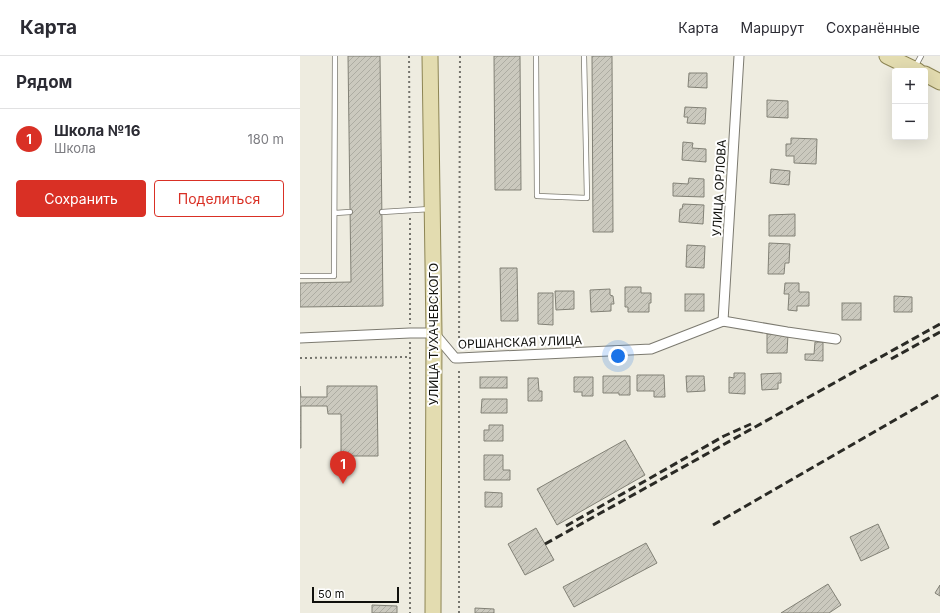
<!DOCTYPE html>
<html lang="ru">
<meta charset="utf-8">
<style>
body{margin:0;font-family:Inter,sans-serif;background:#f2f2f3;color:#2b2b33}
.controls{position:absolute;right:12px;top:12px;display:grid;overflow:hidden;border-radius:4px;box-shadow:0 4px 16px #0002}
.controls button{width:36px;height:36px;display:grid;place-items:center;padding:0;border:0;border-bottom:1px solid #e1e1e2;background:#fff;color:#2b2b33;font:20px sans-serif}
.scale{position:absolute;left:12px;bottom:10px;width:87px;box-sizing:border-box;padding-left:4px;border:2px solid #10100c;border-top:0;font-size:11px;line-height:14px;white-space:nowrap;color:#10100c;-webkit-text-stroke:3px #fff;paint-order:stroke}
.you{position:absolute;left:318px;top:300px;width:14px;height:14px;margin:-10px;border:3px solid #fff;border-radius:50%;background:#1a73e8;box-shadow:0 0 0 6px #1a73e833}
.badge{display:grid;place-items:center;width:26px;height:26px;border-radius:50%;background:#d93025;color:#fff;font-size:13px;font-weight:700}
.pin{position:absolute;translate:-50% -33px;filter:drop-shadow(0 1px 2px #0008)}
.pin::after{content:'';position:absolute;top:21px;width:14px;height:12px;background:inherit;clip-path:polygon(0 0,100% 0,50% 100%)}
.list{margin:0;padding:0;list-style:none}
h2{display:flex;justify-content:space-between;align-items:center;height:52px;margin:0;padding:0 16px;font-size:17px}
h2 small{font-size:13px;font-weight:400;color:#7c7c81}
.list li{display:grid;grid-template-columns:26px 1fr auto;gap:12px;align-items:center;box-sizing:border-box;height:60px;padding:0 16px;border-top:1px solid #e1e1e2}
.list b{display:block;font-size:15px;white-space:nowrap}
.list p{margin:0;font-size:13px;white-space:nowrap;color:#7c7c81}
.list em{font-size:13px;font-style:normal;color:#7c7c81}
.actions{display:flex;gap:8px;padding:12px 16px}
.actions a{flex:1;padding:9px 0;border:1px solid #d93025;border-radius:4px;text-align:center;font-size:14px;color:#d93025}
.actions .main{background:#d93025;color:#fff}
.map{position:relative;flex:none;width:640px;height:557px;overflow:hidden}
header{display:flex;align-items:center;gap:24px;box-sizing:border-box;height:56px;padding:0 20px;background:#fff;border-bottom:1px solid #e1e1e2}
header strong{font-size:19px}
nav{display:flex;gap:22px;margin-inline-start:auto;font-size:14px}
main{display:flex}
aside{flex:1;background:#fff}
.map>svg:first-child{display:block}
</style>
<header>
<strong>Карта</strong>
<nav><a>Карта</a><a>Маршрут</a><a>Сохранённые</a></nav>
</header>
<main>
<aside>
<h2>Рядом<small></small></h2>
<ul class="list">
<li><span class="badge">1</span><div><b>Школа №16</b><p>Школа</p></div><em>180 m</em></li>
</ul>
<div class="actions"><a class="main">Сохранить</a><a>Поделиться</a></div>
</aside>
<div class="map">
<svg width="640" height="557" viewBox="0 0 640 557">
<defs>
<pattern id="building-hatch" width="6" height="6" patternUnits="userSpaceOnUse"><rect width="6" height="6" fill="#cbc9be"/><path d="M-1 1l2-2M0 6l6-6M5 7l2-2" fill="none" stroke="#adaca2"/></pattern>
</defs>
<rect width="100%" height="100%" fill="#eeece0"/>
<g fill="url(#building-hatch)" stroke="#828176">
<polygon points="48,0 80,0 83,250 0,251 0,227 51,226"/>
<polygon points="194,0 220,0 221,134 195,134"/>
<polygon points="292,0 312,0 313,176 293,176"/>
<polygon points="389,17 407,17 407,32 388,31"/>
<polygon points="467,44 488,45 488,62 467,61"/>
<polygon points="385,51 406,52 405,68 387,67 388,61 384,61"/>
<polygon points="491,82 517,83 516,108 494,107 494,100 486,100 486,88 491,88"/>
<polygon points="383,86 393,87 392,92 406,93 406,106 382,104"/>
<polygon points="471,113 490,115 489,129 470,127"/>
<polygon points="389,122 404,123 404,141 373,140 373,127 388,128"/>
<polygon points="383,148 404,149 403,168 379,166 380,153 382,153"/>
<polygon points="495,158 495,180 469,180 469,159"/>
<polygon points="469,187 490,188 489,207 485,207 484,218 468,218"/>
<polygon points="387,189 405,190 404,212 386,211"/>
<polygon points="200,212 217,212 218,265 201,265"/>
<polygon points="485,227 499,227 499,236 509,236 509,250 497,250 497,255 488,254 489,238 484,238"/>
<polygon points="325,231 341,231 341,237 351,237 351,247 349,247 349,256 328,256 328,251 325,251"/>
<polygon points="310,233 310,239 313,240 314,248 311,248 311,255 291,256 290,234"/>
<polygon points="255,235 274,235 274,253 256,254"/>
<polygon points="238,237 253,237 253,269 238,268"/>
<rect x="385" y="238" width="19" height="17"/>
<polygon points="594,240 612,241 612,256 594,256"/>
<rect x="542" y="247" width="19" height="17"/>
<polygon points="467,278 488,278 487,297 467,297"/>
<polygon points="515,286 523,286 523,305 505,304 505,298 514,298"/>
<polygon points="434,317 445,317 445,338 429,337 429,321 434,322"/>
<polygon points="481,317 481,327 478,327 478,333 462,334 461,318"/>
<polygon points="337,319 364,319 365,341 354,341 354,335 337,335"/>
<polygon points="303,320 330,320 330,339 319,339 319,337 303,337"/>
<polygon points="386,320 404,320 405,335 387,336"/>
<rect x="180" y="321" width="27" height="11"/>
<polygon points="274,321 293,321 293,340 282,340 282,336 274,336"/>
<polygon points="228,322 238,322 239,335 242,335 242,345 228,345"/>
<polygon points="0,330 1,341 27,341 27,330 77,330 78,400 41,400 41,358 28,358 27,350 1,350 1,392 0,392"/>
<polygon points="182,343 207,343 207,357 181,357"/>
<polygon points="189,369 203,369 203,385 184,385 184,374 189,374"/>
<polygon points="325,384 345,419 257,469 237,433"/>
<polygon points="184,399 203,399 203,414 210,414 210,424 184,424"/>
<polygon points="185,436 202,437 202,451 185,451"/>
<polygon points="578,468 589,492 561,505 550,481"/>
<polygon points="236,472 254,504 225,519 208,488"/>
<polygon points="346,487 357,507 274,551 263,531"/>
<polygon points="528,528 541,549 529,557 481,557"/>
<polygon points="640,529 640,540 635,537"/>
<polygon points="72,549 97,550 97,557 72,557"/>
<polygon points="175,552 194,553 194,557 175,557"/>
</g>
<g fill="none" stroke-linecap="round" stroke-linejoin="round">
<g stroke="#7c7a70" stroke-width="6">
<g id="lane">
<polyline points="236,0 237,140 287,142 284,0"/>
<polyline points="615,11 621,0"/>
<polyline points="82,156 130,153"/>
<polyline points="35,157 50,156"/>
<polyline points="0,220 34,220 35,0"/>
</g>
</g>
<g stroke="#7c7a70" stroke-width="11">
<g id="street">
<polyline points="423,265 439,0"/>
<polyline points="423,265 487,276 536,283"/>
<polyline points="0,282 110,277 134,277 155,302 159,302 351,293 423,265"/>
</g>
</g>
<g stroke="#8d8554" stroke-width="17">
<g id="primary">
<polyline points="130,0 134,277 133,557"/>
<polyline points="587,0 618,15"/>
<polyline points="625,18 640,26"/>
</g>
</g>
<g stroke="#75746d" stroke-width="2" stroke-dasharray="2 3" stroke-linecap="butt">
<polyline points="109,0 110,148"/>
<polyline points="110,162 110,268"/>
<polyline points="110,286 110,557"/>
<polyline points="159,292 160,0"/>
<polyline points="0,302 110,301"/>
<polyline points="159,557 159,312"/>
</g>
<use href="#lane" stroke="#fff" stroke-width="4.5"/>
<use href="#street" stroke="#fff" stroke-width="9"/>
<use href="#primary" stroke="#e3dcb0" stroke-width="15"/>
<g stroke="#2a2a25" stroke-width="3" stroke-dasharray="8 4" stroke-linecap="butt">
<polyline points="591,303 640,276"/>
<polyline points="413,469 640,338"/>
<polyline points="266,470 424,380 451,368"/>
<polyline points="245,488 640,268"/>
</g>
</g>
<g text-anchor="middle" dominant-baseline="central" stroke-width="4" stroke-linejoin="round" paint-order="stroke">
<g font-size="12" fill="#10100c" stroke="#fff">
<text transform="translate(419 132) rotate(-87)">УЛИЦА ОРЛОВА</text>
<text transform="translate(133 278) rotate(-90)">УЛИЦА ТУХАЧЕВСКОГО</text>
<text transform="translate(220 286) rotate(-2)">ОРШАНСКАЯ УЛИЦА</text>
</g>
</g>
</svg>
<div class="controls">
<button>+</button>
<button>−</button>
</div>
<div class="scale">50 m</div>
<div class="you"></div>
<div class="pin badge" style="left:43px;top:428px">1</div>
</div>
</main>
